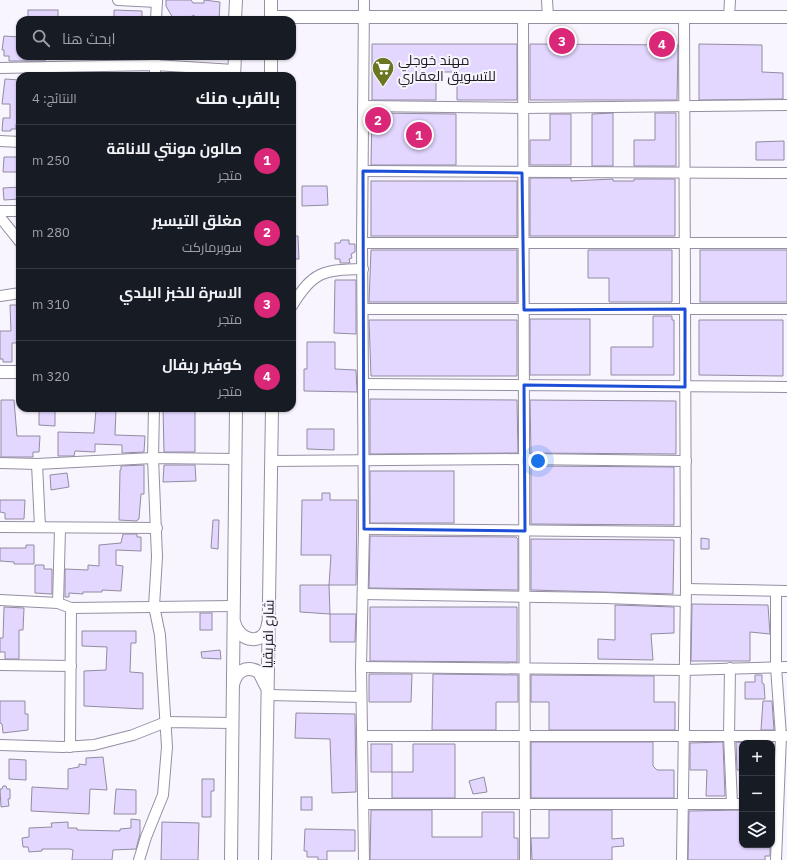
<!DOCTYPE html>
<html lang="ar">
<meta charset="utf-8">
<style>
body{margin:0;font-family:"IBM Plex Sans",Cairo,sans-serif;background:#20242c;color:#f1f3f6;direction:rtl}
.controls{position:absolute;right:12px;bottom:12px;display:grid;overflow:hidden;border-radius:8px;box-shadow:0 1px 3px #0004}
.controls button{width:36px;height:36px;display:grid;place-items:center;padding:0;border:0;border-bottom:1px solid #363941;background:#171b24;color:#f1f3f6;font:20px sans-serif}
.you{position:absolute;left:538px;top:461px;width:14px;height:14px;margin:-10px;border:3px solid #fff;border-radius:50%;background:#1a73e8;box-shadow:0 0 0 6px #1a73e833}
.badge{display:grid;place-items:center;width:26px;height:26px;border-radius:50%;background:#db2777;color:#fff;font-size:13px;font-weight:700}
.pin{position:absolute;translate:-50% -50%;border:2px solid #fff;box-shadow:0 1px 4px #0006}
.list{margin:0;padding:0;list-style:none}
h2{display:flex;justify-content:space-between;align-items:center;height:52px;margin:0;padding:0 16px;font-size:17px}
h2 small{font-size:13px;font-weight:400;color:#9ea1a6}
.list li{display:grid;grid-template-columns:26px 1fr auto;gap:12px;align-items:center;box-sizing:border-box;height:72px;padding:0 16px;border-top:1px solid #363941}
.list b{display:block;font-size:15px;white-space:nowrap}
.list p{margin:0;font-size:13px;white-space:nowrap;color:#9ea1a6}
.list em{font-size:13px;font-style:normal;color:#9ea1a6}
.icon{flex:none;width:22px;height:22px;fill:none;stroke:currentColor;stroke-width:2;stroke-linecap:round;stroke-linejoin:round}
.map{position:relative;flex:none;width:787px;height:860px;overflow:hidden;direction:ltr}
.search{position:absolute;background:#171b24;box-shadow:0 1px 3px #0004;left:16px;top:16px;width:280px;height:44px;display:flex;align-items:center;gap:10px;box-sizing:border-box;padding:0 14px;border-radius:12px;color:#9ea1a6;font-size:15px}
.panel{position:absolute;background:#171b24;box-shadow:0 1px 3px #0004;left:16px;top:72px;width:280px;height:340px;border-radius:12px;direction:rtl}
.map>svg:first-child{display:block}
</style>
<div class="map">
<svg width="787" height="860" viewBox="0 0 787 860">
<rect width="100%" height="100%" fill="#f8f5fe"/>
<g fill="#e3d6ff" stroke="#928ca0">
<polygon points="166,0 191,0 193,3 204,3 204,0 220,2 219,20 194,20 194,15 185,20 174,20 166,6"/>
<rect x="28" y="10" width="30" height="10"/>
<polygon points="114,10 142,11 142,20 114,20"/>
<polygon points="4,36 20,37 20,56 45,56 45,61 9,61 9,56 4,56 4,50 2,50"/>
<polygon points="372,44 517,44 517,100 457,100 457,72 436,72 436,100 372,100"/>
<polygon points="530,44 678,45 677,100 530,100"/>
<polygon points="699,44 762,45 762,72 783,73 783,99 699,100"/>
<polygon points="5,79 20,80 18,124 16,124 16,129 11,129 11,131 2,131 3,118 10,118 10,104 2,104"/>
<polygon points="372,113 456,114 456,165 371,165"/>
<polygon points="613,113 613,166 592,166 592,114"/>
<polygon points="655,113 676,113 676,166 634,166 634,140 655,140"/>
<polygon points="550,114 571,114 571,165 530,165 530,140 550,140"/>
<polygon points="784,141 784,160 756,160 756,142"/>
<polygon points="4,157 20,157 20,172 3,172"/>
<polygon points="530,178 571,178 571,181 613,179 613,181 634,181 634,179 675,179 675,236 530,236"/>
<rect x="371" y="181" width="146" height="55"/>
<polygon points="302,186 327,186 328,205 302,206"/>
<polygon points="20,187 20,199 4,200 3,188"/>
<polygon points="292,236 298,236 299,259 292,259"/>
<polygon points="341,240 349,240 349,244 355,244 355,252 351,254 352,258 349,259 350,263 340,263 340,259 335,259 335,243 340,243"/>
<polygon points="371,250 517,250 517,302 369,302"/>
<polygon points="588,250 672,250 672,302 609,302 609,278 588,278"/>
<rect x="700" y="250" width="87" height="52"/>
<polygon points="335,280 356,280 356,334 334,333"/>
<polygon points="10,305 20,305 20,343 12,343 12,362 3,362 3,359 0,359 0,331 11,331"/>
<polygon points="653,316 672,316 672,320 674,320 674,375 611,375 611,347 653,347"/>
<rect x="530" y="319" width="60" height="56"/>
<polygon points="369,320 517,320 517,376 371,376"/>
<polygon points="699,320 783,320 783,376 699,375"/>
<polygon points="307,342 335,342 335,369 356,370 357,392 304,391 304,369 307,369"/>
<polygon points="370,399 517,400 518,453 370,454"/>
<polygon points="1,400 14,400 17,436 40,436 39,452 33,452 33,457 1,457"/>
<polygon points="530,400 676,401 676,454 531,453"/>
<polygon points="39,408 53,408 53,411 55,411 55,426 39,425"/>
<polygon points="163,408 195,408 195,452 164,452"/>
<polygon points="96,410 116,410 115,435 145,436 144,452 122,453 122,445 95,444 95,452 75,451 74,456 58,456 58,432 94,433"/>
<polygon points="307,429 334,429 334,450 307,449"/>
<polygon points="144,465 144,494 141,494 139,519 138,519 137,521 119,520 120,470 121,470 121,466"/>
<polygon points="164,465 195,465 196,481 163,482"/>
<polygon points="531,466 674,467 674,525 531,524"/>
<rect x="370" y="471" width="84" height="52"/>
<polygon points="67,473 69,487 51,490 50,475"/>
<polygon points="322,493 330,493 330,500 357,500 356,585 329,585 331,555 301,555 302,500 322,500"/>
<polygon points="0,500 25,500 24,519 5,519 5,513 0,512"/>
<polygon points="213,520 219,520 218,549 211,548"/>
<polygon points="123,534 137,534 137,537 141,537 141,551 116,550 116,565 123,566 121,591 102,590 102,592 83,592 83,594 69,593 69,597 65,597 65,569 88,570 88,565 99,566 99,545 121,543"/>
<polygon points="370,536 516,537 518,539 518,590 369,588"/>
<polygon points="701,538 709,539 709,549 701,549"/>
<polygon points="531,539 674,540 673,594 531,590"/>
<polygon points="26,545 34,545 34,564 14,564 14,562 0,561 0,548 26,548"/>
<polygon points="35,565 44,565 44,569 52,569 52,594 35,593"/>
<polygon points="300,585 329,585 330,614 300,612"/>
<polygon points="692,604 768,605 770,634 750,632 750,661 691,661"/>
<polygon points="615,605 674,607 674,633 651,634 653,660 598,659 598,639 615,640"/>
<polygon points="4,607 24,608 23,630 19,630 19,659 5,659 5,652 0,652 0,638 3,638"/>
<polygon points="370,607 517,607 517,662 370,661"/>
<rect x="200" y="613" width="12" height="17"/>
<polygon points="330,614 356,614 355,642 330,642"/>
<polygon points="82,631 136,631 136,643 131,643 130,672 143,673 143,709 84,706 84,671 106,670 107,647 82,646"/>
<polygon points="220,650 221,659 202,658 201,652"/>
<polygon points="369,674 412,674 411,702 369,702"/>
<polygon points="433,674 518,675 518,702 496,702 496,730 432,730"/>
<polygon points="531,675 654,676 654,702 675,702 675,730 549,730 549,702 531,702"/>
<polygon points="755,675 762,675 762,683 764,684 765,699 745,699 745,682 755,682"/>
<polygon points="0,701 25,701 25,714 28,714 28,730 3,733 2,724 0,723"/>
<polygon points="763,701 772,701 774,730 761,730"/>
<polygon points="296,713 355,714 356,792 332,793 330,739 295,738"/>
<polygon points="531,742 653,742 653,766 657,770 674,770 674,798 531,798"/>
<polygon points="723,742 725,796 706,796 707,770 690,770 690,743"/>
<polygon points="736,742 742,743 742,770 737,770"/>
<rect x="371" y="744" width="21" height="28"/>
<polygon points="413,744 455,744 455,798 392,798 392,772 413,772"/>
<polygon points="103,757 107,790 90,789 89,814 31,811 32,787 68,789 68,769 79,767 79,764 86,765 86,758"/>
<polygon points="9,759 26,760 26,780 9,779"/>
<polygon points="484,777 487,792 473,794 469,781"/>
<polygon points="202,779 214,779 214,791 211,791 211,817 202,817"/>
<polygon points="3,786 6,786 7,789 10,789 10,799 8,799 9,806 1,807 0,789 2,789"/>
<polygon points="116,789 136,790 136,814 114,814"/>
<rect x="301" y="797" width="11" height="13"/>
<polygon points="371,810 432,810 432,837 482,837 482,812 514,812 514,838 518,838 518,860 370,860"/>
<polygon points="549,810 612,810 612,839 623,838 624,846 612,847 612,860 532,860 531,838 549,838"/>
<polygon points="742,810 742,845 770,845 770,856 765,856 765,860 688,860 689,811"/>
<polygon points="131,819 140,820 140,834 136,849 113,850 112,860 72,860 73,850 70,849 42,849 42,851 29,852 28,847 23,847 22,838 29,837 29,828 52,827 51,823 68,822 68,828 77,828 77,830 120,831 120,829 131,828"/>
<polygon points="162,822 199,823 198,860 161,860"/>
<polygon points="305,829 355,830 355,851 327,851 327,860 318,860 318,857 307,857 307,851 304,851"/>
</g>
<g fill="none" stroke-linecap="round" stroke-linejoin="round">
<g stroke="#968fa3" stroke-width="12">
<g id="minor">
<polyline points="118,0 157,2"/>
<polyline points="547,0 548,17"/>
<polyline points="523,17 525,860"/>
<polyline points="729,17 730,0"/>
<polyline points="156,20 157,0"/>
<polyline points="0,68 155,65 234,70"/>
<polyline points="155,76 155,56"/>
<polyline points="363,106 523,108 787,105"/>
<polyline points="0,141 20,142"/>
<polyline points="363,171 787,173"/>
<polyline points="0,211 20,211"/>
<polyline points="0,217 20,242"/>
<polyline points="362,243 787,243"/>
<polyline points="0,296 20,293"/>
<path d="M292 306C313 271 323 270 363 269"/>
<polyline points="363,309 787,309"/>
<polyline points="364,384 787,387"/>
<polyline points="271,461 524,459 686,461"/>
<polyline points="0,463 37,464 153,458 235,459"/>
<polyline points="37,464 40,527"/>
<polyline points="0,527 157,528"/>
<polyline points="60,529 58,603 71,608 70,747"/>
<polyline points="364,529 686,532"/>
<polyline points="686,589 787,591"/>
<polyline points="776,591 776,667 781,736 776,860"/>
<polyline points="363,594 606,598 685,601"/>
<polyline points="0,600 58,603"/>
<polyline points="71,608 233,606"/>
<polyline points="0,665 71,666"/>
<polyline points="361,667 684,670 787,667"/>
<polyline points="730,668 729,736 732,804"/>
<polyline points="268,695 361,697"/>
<polyline points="362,736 787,736"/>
<polyline points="0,745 63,747 94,745 133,735 166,722 232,723"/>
<polyline points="364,804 742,804"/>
<polyline points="139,860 146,837 163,795 167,747 160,635 154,606 157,557 153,458 154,408"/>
<polyline points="364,860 361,667 364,529 362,243 364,0"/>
<polyline points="682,860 686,589 684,17"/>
</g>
</g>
<g stroke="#968fa3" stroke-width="14">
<g id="tertiary">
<polyline points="271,17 787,17"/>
<polyline points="235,20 236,0"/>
<polyline points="271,20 271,0"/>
<polyline points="271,56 271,76"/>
<polyline points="234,76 235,56"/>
<polyline points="0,372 20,372"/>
<path d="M234 622C239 643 265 646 268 624"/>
<path d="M233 685C236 671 246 665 259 672L266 686"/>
<polyline points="231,860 236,408"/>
<polyline points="265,860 272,408"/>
</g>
</g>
<use href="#minor" stroke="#fff" stroke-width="10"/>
<use href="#tertiary" stroke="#fff" stroke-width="12"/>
</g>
<path fill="none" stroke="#1d4ed8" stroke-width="3" stroke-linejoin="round" d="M363 171 522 173 524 310 685 309V387L524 385 525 531 364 529Z"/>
<defs>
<g id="supermarket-pin" transform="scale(1.15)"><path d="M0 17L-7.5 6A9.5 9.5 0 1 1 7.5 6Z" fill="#6a7621" stroke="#f8f5fe"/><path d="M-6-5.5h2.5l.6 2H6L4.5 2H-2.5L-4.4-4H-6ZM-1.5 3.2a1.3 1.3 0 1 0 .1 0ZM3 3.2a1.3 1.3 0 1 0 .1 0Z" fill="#fff"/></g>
</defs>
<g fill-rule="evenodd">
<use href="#supermarket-pin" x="383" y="68"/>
</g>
<g text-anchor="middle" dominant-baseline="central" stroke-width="4" stroke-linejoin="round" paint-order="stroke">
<g font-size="14" fill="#1e1b23" stroke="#f8f5fe" text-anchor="start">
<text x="398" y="60">مهند خوجلي<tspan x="398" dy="16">للتسويق العقاري</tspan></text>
</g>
<g font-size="14" fill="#1e1b23" stroke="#f8f5fe">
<text transform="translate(268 634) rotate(-89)">شارع افريقيا</text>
</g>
</g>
</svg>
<div class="controls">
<button>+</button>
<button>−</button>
<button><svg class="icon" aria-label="layers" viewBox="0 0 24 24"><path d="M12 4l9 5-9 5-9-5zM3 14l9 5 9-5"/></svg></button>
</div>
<div class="you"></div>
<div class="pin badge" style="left:419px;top:135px">1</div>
<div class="pin badge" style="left:378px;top:120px">2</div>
<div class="pin badge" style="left:562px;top:41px">3</div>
<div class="pin badge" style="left:662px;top:44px">4</div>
<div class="search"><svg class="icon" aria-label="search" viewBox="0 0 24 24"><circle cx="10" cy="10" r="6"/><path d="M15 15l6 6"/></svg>ابحث هنا</div>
<section class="panel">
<h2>بالقرب منك<small>النتائج: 4</small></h2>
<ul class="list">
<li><span class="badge">1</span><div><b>صالون مونتي للاناقة</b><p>متجر</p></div><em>250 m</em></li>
<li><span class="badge">2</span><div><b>مغلق التيسير</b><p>سوبرماركت</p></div><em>280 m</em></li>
<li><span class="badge">3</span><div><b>الاسرة للخبز البلدي</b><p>متجر</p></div><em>310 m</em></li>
<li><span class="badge">4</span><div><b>كوفير ريفال</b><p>متجر</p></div><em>320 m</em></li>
</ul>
</section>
</div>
